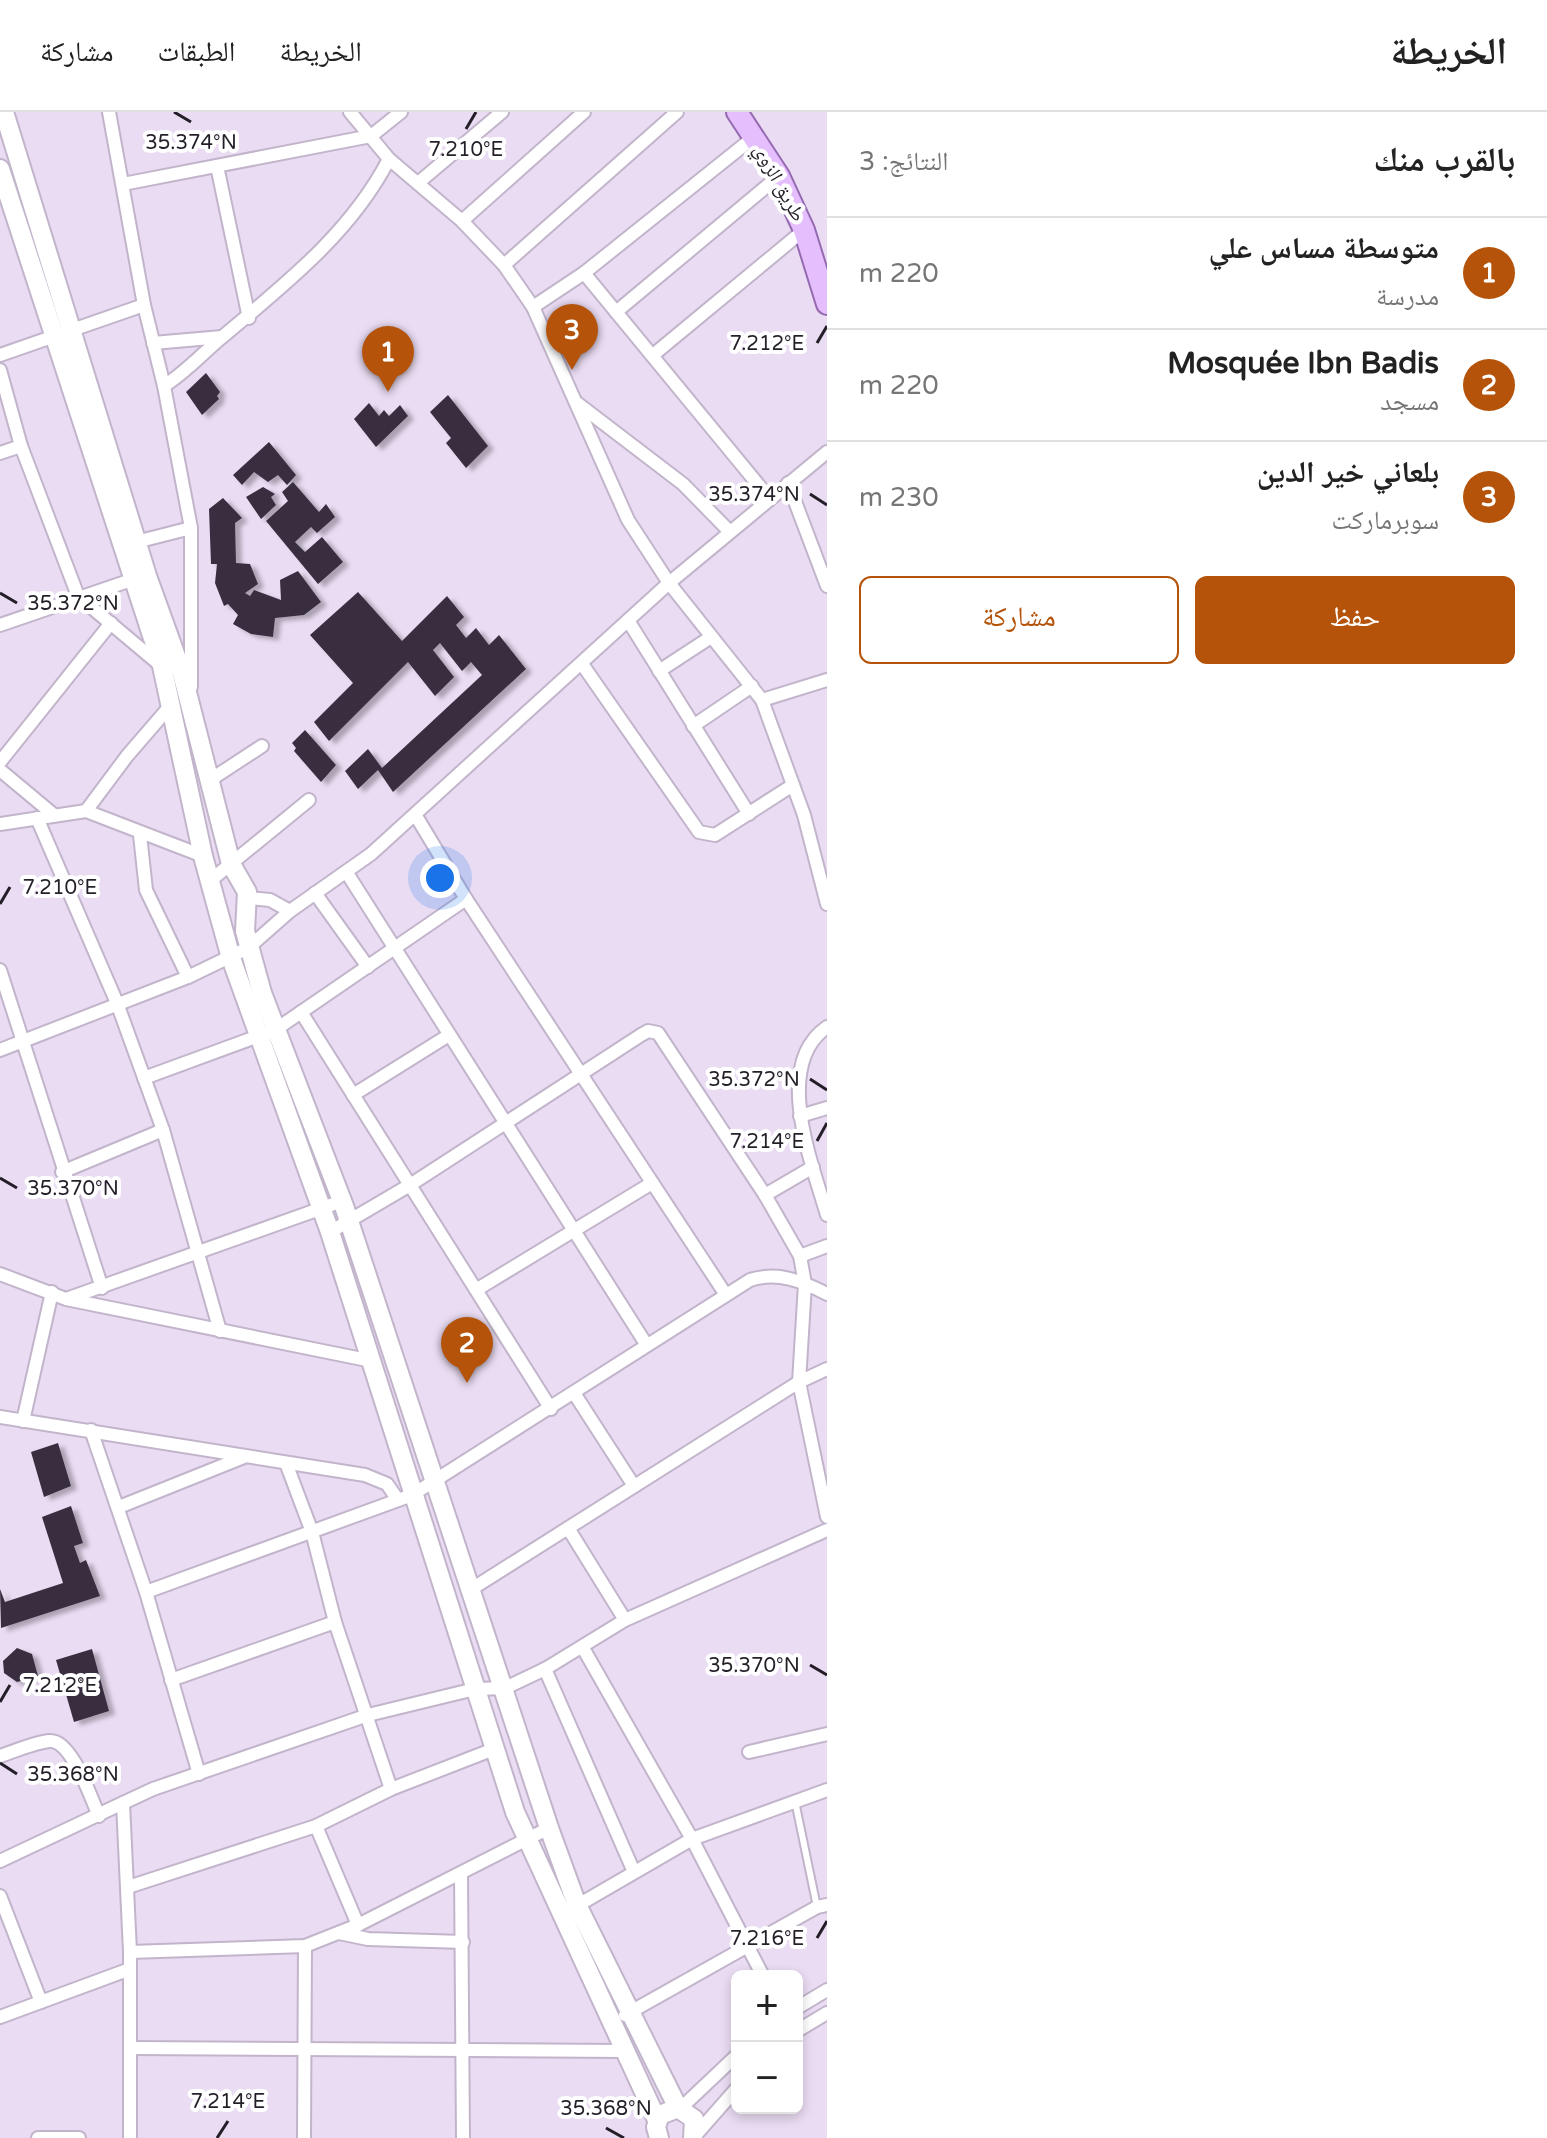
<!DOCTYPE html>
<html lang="ar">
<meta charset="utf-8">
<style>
body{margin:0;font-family:"Varela Round","Noto Naskh Arabic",sans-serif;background:#f2f2f2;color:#222;direction:rtl}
.controls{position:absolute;right:24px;bottom:24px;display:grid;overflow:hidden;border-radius:12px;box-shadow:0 4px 12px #0003}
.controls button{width:72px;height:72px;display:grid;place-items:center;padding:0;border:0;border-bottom:2px solid #e0e0e0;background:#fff;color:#222;font:40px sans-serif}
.you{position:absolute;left:440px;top:766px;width:28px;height:28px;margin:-20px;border:6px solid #fff;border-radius:50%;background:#1a73e8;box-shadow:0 0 0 12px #1a73e833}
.badge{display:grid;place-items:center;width:52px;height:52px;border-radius:50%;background:#b45309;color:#fff;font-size:26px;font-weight:700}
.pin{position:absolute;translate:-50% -66px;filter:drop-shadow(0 2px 4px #0008)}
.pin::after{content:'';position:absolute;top:42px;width:28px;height:24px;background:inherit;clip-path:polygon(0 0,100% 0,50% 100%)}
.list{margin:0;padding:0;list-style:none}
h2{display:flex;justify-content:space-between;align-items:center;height:104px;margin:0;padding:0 32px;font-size:34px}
h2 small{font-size:26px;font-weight:400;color:#767676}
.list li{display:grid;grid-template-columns:52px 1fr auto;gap:24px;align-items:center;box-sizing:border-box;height:112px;padding:0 32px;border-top:2px solid #e0e0e0}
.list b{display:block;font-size:30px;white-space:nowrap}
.list p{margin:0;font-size:26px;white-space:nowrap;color:#767676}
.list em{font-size:26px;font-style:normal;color:#767676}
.actions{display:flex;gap:16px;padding:24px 32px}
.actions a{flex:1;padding:18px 0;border:2px solid #b45309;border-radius:12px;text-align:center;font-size:28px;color:#b45309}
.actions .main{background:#b45309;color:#fff}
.map{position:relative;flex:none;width:827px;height:2026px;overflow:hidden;direction:ltr}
header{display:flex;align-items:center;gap:48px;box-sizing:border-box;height:112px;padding:0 40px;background:#fff;border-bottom:2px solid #e0e0e0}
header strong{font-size:38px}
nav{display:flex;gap:44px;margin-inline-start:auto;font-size:28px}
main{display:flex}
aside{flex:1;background:#fff}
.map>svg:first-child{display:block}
</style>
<header>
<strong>الخريطة</strong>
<nav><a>الخريطة</a><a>الطبقات</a><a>مشاركة</a></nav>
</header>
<main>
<aside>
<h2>بالقرب منك<small>النتائج: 3</small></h2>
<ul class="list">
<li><span class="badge">1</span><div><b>متوسطة مساس علي</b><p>مدرسة</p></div><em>220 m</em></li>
<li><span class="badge">2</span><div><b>Mosquée Ibn Badis</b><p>مسجد</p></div><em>220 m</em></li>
<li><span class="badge">3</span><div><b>بلعاني خير الدين</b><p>سوبرماركت</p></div><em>230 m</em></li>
</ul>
<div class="actions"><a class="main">حفظ</a><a>مشاركة</a></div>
</aside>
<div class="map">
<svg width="827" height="2026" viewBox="0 0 827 2026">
<defs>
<filter id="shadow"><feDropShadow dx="6" dy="3.5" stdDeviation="2" flood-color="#0004"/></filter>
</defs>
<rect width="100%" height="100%" fill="#eadcf3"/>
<g fill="#392f40" filter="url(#shadow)">
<polygon points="206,261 220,280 217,284 219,287 202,303 186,280"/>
<polygon points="448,283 488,334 466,356 446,331 451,326 430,300"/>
<polygon points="369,291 379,304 384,298 389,304 400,293 408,304 376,335 354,307"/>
<polygon points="269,330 296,363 287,373 278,363 268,370 254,360 242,373 233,363"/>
<polygon points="293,370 319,400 326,392 335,405 317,421 311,415 295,430 305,440 322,425 343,450 318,472 266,409 288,389 282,380"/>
<polygon points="263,375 275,382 271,385 276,393 261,407 246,385"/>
<polygon points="223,386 242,406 235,411 236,451 250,452 258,472 245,481 250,484 254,478 281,488 280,468 298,459 321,490 304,503 275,506 273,525 251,522 233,512 238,503 228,492 224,494 215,471 217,452 211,452 209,397"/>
<polygon points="358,480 402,529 447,484 464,505 456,513 466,526 476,516 489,533 499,523 526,557 393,680 378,658 358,677 345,659 368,637 382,656 482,563 471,550 462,559 440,531 433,538 454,565 435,584 408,550 329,629 314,610 353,571 310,523"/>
<polygon points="305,618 336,653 321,670 294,639 296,636 292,631"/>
<polygon points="58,1331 71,1374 44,1385 31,1340"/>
<polygon points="71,1394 83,1431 74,1434 80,1451 86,1448 100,1484 1,1516 0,1477 5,1490 63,1471 42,1405"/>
<polygon points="17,1536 32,1542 38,1564 17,1570 4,1561 3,1549"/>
<polygon points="92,1537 109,1599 74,1610 56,1548"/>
</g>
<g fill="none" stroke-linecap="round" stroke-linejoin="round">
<g stroke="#c2b5cb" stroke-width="10">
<polyline id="lane" points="795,1689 817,1795"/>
</g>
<g stroke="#c2b5cb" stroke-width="16">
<g id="street">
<polyline points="109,0 144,193 164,274 191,416 191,575"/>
<polyline points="350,0 389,47 462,109 504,153 533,195 628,408 669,471 762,588 804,703 827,792"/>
<polyline points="217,54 249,206"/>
<polyline points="418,71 502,0"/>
<polyline points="123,72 371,24 401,0"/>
<polyline points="462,109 584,0"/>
<polyline points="504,153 677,0"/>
<polyline points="584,161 770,387"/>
<polyline points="533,195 584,161 754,25"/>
<polyline points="616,200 779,64"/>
<polyline points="153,231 222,225"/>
<polyline points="0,243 144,193"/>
<polyline points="653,243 804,118"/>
<polyline points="0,258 21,334 78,484 159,552"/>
<path d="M164 274C186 260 202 242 221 226 284 173 351 121 389 47"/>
<polyline points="577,291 683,372 730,420"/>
<polyline points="0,341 21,334"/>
<polyline points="788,371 827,474"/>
<polyline points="132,431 191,416"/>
<polyline points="629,510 749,702"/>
<polyline points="0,513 140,465"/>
<polyline points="582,552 699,720 715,723 793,673"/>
<polyline points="659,559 711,525"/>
<polyline points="762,588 827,568"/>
<polyline points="693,614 752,574"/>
<polyline points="0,650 111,511"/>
<polyline points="0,658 54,703"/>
<polyline points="210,668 262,634"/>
<polyline points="86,699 127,644 171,593"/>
<polyline points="416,704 466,787 726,1183"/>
<polyline points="37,706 117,891 163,1018 220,1219"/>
<polyline points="0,712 86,699 203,744"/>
<polyline points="140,723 146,778 188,865"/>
<polyline points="347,761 646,1232"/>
<polyline points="211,768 309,688"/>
<polyline points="315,781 368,855"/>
<polyline points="248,786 270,788 290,799"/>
<polyline points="0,858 102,1176"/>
<polyline points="301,900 551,1297"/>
<path d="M827 915C772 953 812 1051 827 1103"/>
<polyline points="0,938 188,865 248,836 290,799 371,742 669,471 827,340"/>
<polyline points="144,966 275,918 466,787"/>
<polyline points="353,983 449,923"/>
<polyline points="800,1004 827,996"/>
<polyline points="62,1060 163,1018"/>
<polyline points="765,1083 813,1055"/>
<polyline points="330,1120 410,1073 641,923 648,919 658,921 765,1083 800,1144 805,1172 799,1270 827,1405"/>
<polyline points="800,1144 827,1134"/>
<polyline points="0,1162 66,1187 372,1249"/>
<polyline points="476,1178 652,1071"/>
<polyline points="69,1186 342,1089"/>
<polyline points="574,1281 634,1374"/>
<polyline points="0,1305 365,1363 387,1372 398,1388"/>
<polyline points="23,1309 52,1180"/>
<polyline points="91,1318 146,1480 199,1662"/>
<polyline points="286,1351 312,1420 335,1510 391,1677"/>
<polyline points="119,1395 244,1345"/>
<polyline points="568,1416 625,1508"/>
<polyline points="470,1478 799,1270 827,1257"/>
<path d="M146 1480 412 1383 750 1168C777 1159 802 1169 827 1182"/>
<polyline points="583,1536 692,1727 763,1864"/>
<polyline points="545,1557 634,1760"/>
<polyline points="171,1568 335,1510"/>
<polyline points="749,1640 827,1622"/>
<path d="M0 1644C15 1639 33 1631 49 1629 71 1626 91 1686 99 1704"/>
<polyline points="316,1714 358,1813"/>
<polyline points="0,1749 123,1691"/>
<polyline points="461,1762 463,2026"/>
<polyline points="128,1775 316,1714 391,1677 494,1637"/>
<polyline points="0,1784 41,1890"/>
<polyline points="573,1796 692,1727 827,1678"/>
<polyline points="339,1821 368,1827 463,1830"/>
<polyline points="130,1840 305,1834 358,1813 549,1716"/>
<polyline points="797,1896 827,1878"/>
<polyline points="625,1903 817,1795 827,1793"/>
<polyline points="0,1905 130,1857"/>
<polyline points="797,1919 827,1901"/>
<polyline points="130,1936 625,1939"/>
<polyline points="681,1996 737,1943"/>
<polyline points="38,2026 79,2026"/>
<polyline points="130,2026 130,1840 123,1691 153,1677 368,1603 475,1577 505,1576 545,1557 625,1508 827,1418"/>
<polyline points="304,2026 305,1834"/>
<polyline points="693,2026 737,1976"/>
</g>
</g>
<g stroke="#c2b5cb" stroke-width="22">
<g id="secondary">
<polyline points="4,0 147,464 182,561 231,752 247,780 245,819 262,881 344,1094 549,1716 577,1793 678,1996"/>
<polyline points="0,57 162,554 203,744 231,846 330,1120 515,1700 657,2008"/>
<polyline points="659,2026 656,2015 660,2003 678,1996 694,2007 693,2026"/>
</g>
</g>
<g stroke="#956ab1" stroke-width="24">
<polyline id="primary" points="737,0 779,64 804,118 827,192"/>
</g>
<use href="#lane" stroke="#fff" stroke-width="6"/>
<use href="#street" stroke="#fff" stroke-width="12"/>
<use href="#secondary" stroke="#fff" stroke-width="18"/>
<use href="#primary" stroke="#e5befd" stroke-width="20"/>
</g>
<path fill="none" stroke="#231e27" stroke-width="3" d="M174 0 191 10M466 17 476 0M817 231 827 214M810 382 827 393M0 481 17 491M0 792 10 775M810 967 827 978M817 1029 827 1011M0 1066 17 1076M810 1553 827 1563M0 1590 10 1573M0 1651 17 1662M817 1826 827 1809M606 2016 624 2026M217 2026 228 2009"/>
<g text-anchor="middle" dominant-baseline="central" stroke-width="8" stroke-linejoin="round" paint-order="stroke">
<g font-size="20" fill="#231e27" stroke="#fff">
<text transform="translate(779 71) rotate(61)">طريق الزوي</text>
</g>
</g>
<g font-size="20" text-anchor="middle" fill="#231e27" stroke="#fff" stroke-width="8" stroke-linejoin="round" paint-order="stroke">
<text x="191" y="37">35.374°N</text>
<text x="466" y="44">7.210°E</text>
<text x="767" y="238">7.212°E</text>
<text x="754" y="389">35.374°N</text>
<text x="73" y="498">35.372°N</text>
<text x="60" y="782">7.210°E</text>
<text x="754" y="974">35.372°N</text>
<text x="767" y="1036">7.214°E</text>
<text x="73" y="1083">35.370°N</text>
<text x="754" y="1560">35.370°N</text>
<text x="60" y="1580">7.212°E</text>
<text x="73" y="1669">35.368°N</text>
<text x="767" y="1833">7.216°E</text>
<text x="228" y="1996">7.214°E</text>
<text x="606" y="2003">35.368°N</text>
</g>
</svg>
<div class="controls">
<button>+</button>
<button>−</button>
</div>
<div class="you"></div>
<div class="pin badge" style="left:388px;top:280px">1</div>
<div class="pin badge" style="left:467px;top:1271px">2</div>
<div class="pin badge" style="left:572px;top:258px">3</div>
</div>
</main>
